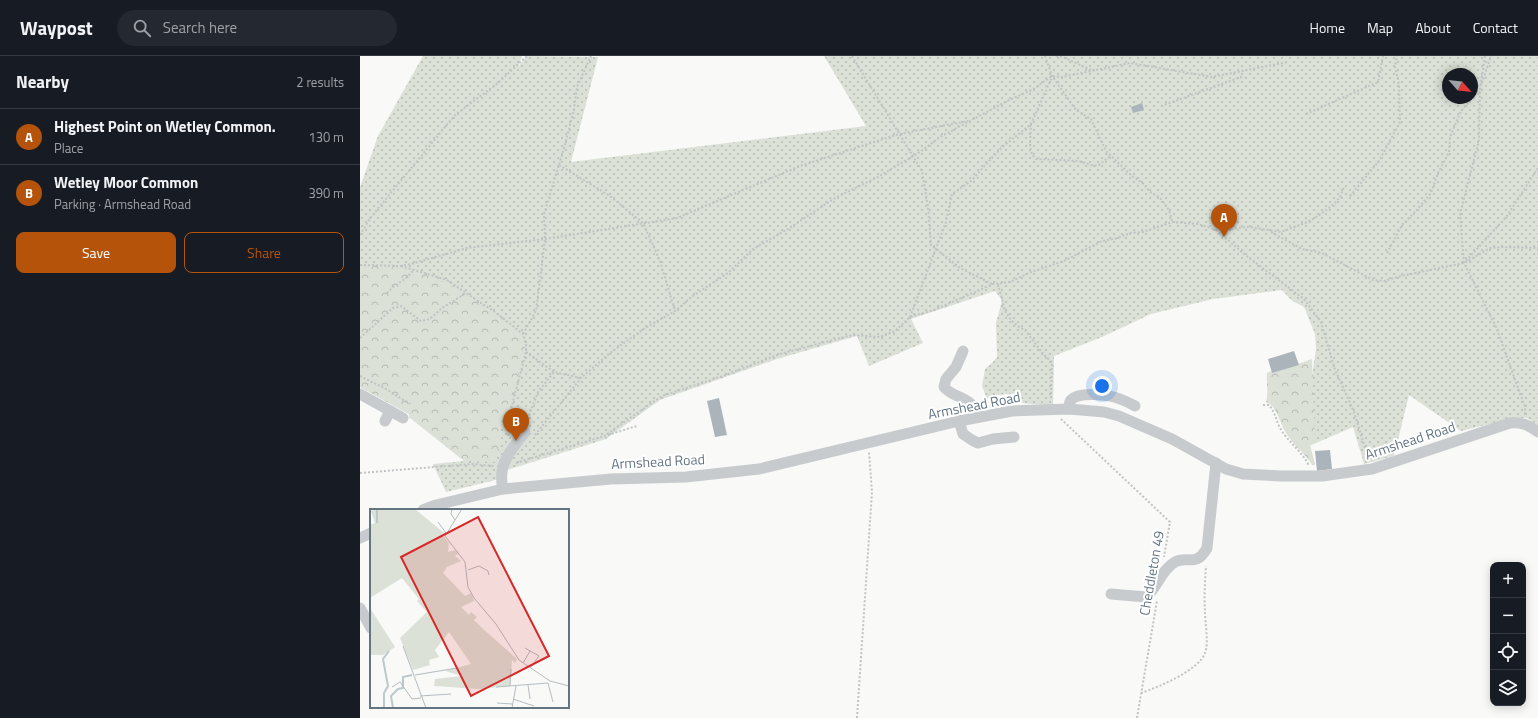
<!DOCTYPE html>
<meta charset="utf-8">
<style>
body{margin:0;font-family:"Titillium Web",sans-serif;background:#242831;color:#f1f3f6}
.controls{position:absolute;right:12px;bottom:12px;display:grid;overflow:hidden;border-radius:8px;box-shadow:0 2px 10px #0003}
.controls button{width:36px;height:36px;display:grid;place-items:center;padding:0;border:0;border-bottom:1px solid #363941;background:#171b24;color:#f1f3f6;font:20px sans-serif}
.compass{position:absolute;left:1082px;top:12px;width:36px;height:36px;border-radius:50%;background:#171b24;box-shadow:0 2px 10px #0003;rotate:117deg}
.you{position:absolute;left:742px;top:330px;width:14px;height:14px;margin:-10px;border:3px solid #fff;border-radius:50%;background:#1a73e8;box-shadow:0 0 0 6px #1a73e833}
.badge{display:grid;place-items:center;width:26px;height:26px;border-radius:50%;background:#b45309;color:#fff;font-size:13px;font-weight:700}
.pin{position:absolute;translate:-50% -33px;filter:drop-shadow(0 1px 2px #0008)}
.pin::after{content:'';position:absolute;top:21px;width:14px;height:12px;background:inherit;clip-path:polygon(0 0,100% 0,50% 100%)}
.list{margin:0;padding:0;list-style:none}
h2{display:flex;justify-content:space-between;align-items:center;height:52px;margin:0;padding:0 16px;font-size:17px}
h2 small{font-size:13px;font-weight:400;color:#9ea1a6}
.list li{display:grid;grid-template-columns:26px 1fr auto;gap:12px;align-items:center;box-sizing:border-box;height:56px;padding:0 16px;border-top:1px solid #363941}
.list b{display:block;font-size:15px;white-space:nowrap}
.list p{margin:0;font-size:13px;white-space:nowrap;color:#9ea1a6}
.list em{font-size:13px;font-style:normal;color:#9ea1a6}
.actions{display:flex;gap:8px;padding:12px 16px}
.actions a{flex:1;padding:9px 0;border:1px solid #b45309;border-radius:8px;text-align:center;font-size:14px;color:#b45309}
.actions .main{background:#b45309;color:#fff}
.icon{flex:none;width:22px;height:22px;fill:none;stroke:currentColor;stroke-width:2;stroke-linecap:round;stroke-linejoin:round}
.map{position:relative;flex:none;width:1178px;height:662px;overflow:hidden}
header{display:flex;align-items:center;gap:24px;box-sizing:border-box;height:56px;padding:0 20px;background:#171b24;border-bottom:1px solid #363941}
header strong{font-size:19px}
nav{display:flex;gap:22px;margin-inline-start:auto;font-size:14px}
.search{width:280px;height:36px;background:#242831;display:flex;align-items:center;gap:10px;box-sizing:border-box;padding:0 14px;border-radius:22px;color:#9ea1a6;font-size:15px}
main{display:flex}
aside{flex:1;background:#171b24}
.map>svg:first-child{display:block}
</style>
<header>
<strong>Waypost</strong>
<div class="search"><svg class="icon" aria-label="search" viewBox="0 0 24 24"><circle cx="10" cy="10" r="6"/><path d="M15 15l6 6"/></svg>Search here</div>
<nav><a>Home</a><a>Map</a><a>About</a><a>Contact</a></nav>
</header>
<main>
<aside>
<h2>Nearby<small>2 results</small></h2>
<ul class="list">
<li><span class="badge">A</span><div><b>Highest Point on Wetley Common.</b><p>Place</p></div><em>130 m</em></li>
<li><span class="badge">B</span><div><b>Wetley Moor Common</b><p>Parking · Armshead Road</p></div><em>390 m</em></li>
</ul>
<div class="actions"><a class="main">Save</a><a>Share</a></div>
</aside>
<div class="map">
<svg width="1178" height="662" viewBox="0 0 1178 662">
<defs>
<pattern id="grass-dots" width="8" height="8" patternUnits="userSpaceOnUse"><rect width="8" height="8" fill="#dbe1d7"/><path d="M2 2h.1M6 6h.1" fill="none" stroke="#b5bbb4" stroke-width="1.8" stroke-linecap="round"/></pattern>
<pattern id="forest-crowns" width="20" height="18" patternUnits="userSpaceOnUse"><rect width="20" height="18" fill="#dbe1d7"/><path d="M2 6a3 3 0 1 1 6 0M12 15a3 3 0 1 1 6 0" fill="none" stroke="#b5bbb4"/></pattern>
</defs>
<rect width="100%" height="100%" fill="#f9f9f7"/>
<path fill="url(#grass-dots)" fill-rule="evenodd" d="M63 0H162L158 11 167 0 238 1 211 106 506 70 464 0H1178V369L1167 362 1150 363 1101 375 1049 339 1034 400 1004 408 993 371 942 393 956 293 955 278 944 251 931 244 922 234 853 243 791 258 742 281 694 300 693 350 662 347 660 337 638 339 627 343 622 330 625 313 632 307 637 301 636 267 642 244 635 235 551 263 563 287 509 310 497 280 417 303 300 344 246 383 147 414 144 422 86 436 73 408 104 405 49 361V358L0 331V131L18 80ZM1088 18H1112V42H1088Z"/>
<g fill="url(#forest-crowns)">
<polygon points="21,208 40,213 55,214 85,227 98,233 159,275 163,281 165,290 146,368 142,366 136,406 105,405 49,361 49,358 0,331 0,210"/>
<path d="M952 303 955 387 950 389 955 408 952 409C945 397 933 389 926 377 919 367 918 351 906 346 909 337 906 327 907 317L911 315 912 317Z"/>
</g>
<g fill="#abb4ba">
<polygon points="782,47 784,54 773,57 771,51"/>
<polygon points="934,295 939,309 912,317 908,303"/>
<polygon points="359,342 367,379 355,381 347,345"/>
<polygon points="970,394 972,413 957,415 955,395"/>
</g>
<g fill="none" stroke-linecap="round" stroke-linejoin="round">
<g stroke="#c0c3c5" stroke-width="2" stroke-dasharray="2 2" stroke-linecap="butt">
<polyline points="492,0 562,115 568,151 571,189 600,212 632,228"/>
<polyline points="685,0 692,20 716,54 731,63 746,95 772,120 784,128 789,135 801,143 809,154 812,165"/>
<polyline points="696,0 703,1 731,14"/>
<polyline points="1125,0 1120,33 1119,84 1100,158 1104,207 1136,271 1165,351 1165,359"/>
<polyline points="1122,27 1131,0"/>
<polyline points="801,50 884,20"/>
<polyline points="946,58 1018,26 1023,0"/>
<path d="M671 68C671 78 667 96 676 103L719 105 734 110 739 109 750 100"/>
<polyline points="199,109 250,140 283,167 300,205 315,255"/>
<polyline points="990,140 1019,105 1040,66 1039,29 1035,10 1037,0"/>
<polyline points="856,174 888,201 944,243 961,266 974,311 994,356 1009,405"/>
<polyline points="911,176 942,193 962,197 1013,224 1024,225 1041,220 1104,207 1130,192 1142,191 1178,192"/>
<polyline points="0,179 11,161 95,59 138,27 167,0"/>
<polyline points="1027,197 1042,169 1055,156 1071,137 1078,117 1089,96 1090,81 1101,55 1120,33"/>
<polyline points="1106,205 1147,160 1178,112"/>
<polyline points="0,209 40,210 51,208 107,192 185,183 317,162 440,110 539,78 608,65"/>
<polyline points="41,210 87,224 118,245 135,256 163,278 166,289 166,296 151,353 151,367 148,380"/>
<polyline points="638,228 645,255 651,264 659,271 665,274 684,299 692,306 691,343"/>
<polyline points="27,237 33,231 45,223 54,214"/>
<polyline points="550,261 586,166 592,138 611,125 640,93 671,68 692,21"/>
<polyline points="163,278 176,255 185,183 184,158 205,89 214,53 217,31 231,0"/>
<polyline points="0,282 33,252 41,250 61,265 70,263 82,252 106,237"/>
<polyline points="166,296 194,316 221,322"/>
<polyline points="0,320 26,333 50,348"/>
<path d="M903 349H909C915 356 916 364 920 372 928 386 942 395 949 410"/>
<polyline points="701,363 810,466 804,501"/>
<polyline points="151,367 157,371"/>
<polyline points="166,367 178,336 194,316"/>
<polyline points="247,378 302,340 363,320 420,298 492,279 520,281 535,275 550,261 574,254 633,228 650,226 671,216 704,205 742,185 758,182 770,177 783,176 812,166 838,168 856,174 889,171 921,176 945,167 958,160 974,148 980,141 984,131"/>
<polyline points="175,379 221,322 250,297 282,274 315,255 334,239 368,217 393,193 428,173 475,142 516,122 560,96 580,81 649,44 672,34 692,20 702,21 770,7 852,21 928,6"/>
<polyline points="156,407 277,370"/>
<polyline points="0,417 112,408 134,410"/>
<path d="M781 637C799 631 839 614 845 597 849 587 845 567 845 556 844 541 845 525 846 510"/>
<polyline points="497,662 512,436 509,396"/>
<polyline points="777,662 797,545"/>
</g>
<g stroke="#c7cbce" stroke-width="11">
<path d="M603 295 596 311 586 323 584 331C595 344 610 338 619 361"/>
<polyline points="0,338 43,362"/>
<path d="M709 353C709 349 709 346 711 344 719 335 751 339 760 343 765 345 770 347 775 350"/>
<polyline points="25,365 30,355"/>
<polyline points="599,365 603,378 612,384 618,387 633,383 654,381"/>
<path d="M143 433C137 407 151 395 165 376"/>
<path d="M63 454 76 449 143 433 251 423 326 421 399 413 599 365 652 355 709 353 744 356 759 360 812 383 866 413 883 418 921 420H962L1012 413 1150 367C1162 366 1169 369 1178 376"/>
<polyline points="0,482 11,477"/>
<path d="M751 538 786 541C798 531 801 514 815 506 827 499 836 512 847 492L856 407"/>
<polyline points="0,552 11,572"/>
</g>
</g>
<g text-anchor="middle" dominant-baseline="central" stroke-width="4" stroke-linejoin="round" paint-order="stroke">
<g font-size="14" fill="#637583" stroke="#fff">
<text transform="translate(614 349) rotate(-11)">Armshead Road</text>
<text transform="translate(1050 384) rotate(-18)">Armshead Road</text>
<text transform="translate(298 405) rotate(-3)">Armshead Road</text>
<text transform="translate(791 517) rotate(-80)">Cheddleton 49</text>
</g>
</g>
<g transform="translate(10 453)">
<rect width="199" height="199" fill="#f9f9f7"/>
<path d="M7 0H45L74 24V28L79 34 78 43 86 41 89 44 85 47 91 52 77 58 73 64 95 87 101 84 104 92 91 98 99 106 101 103 107 108 104 111 112 119 147 150 145 154 142 151 140 177 109 180 64 177 65 170 92 167 75 162 101 155 79 123 65 141 69 148 59 151 60 156 43 161 30 129 57 103 47 92 49 90 32 69 0 89V16L5 14 1 2ZM0 99 25 138 13 146H0Z" fill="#dbe1d7"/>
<path d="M141 146 140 177H128L123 167 124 151Z" fill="#dbe1d7"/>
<path fill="none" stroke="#bcc9cc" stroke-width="2" d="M7 14V1M14 199V184L18 177 13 150 19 142M23 199 21 187 28 180 33 179V168L42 166"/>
<path fill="none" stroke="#b4bcc2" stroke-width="1" d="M82 0 81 5 85 11M92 0 75 27 95 53 98 78 104 89 126 115 149 151 180 172 199 177M68 13 76 24M98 61 109 57 118 62 119 66M33 137 56 199M155 139 169 147 160 159M153 154 160 142M45 166 87 159M178 174 183 193M158 176 160 190M140 177 141 160M22 178 30 173 42 190 51 189M126 178 178 174M50 187 81 185M143 190 164 197M127 194 142 195M142 199 146 177"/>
<path fill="#d62828" fill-opacity="0.15" stroke="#d62828" stroke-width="2" d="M108 8 179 147 101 187 31 48Z"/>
<rect width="199" height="199" fill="none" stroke="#637583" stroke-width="2"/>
</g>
</svg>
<div class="controls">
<button>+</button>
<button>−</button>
<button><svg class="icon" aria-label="locate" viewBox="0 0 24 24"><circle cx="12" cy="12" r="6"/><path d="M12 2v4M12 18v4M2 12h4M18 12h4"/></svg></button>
<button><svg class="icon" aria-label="layers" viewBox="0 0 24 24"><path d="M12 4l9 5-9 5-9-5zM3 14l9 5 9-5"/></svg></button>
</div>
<svg class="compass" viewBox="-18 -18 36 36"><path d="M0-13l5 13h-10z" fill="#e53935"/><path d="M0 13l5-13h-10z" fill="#9ea1a6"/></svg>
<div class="you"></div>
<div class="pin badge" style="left:864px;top:181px">A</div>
<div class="pin badge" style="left:156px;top:385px">B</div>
</div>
</main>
